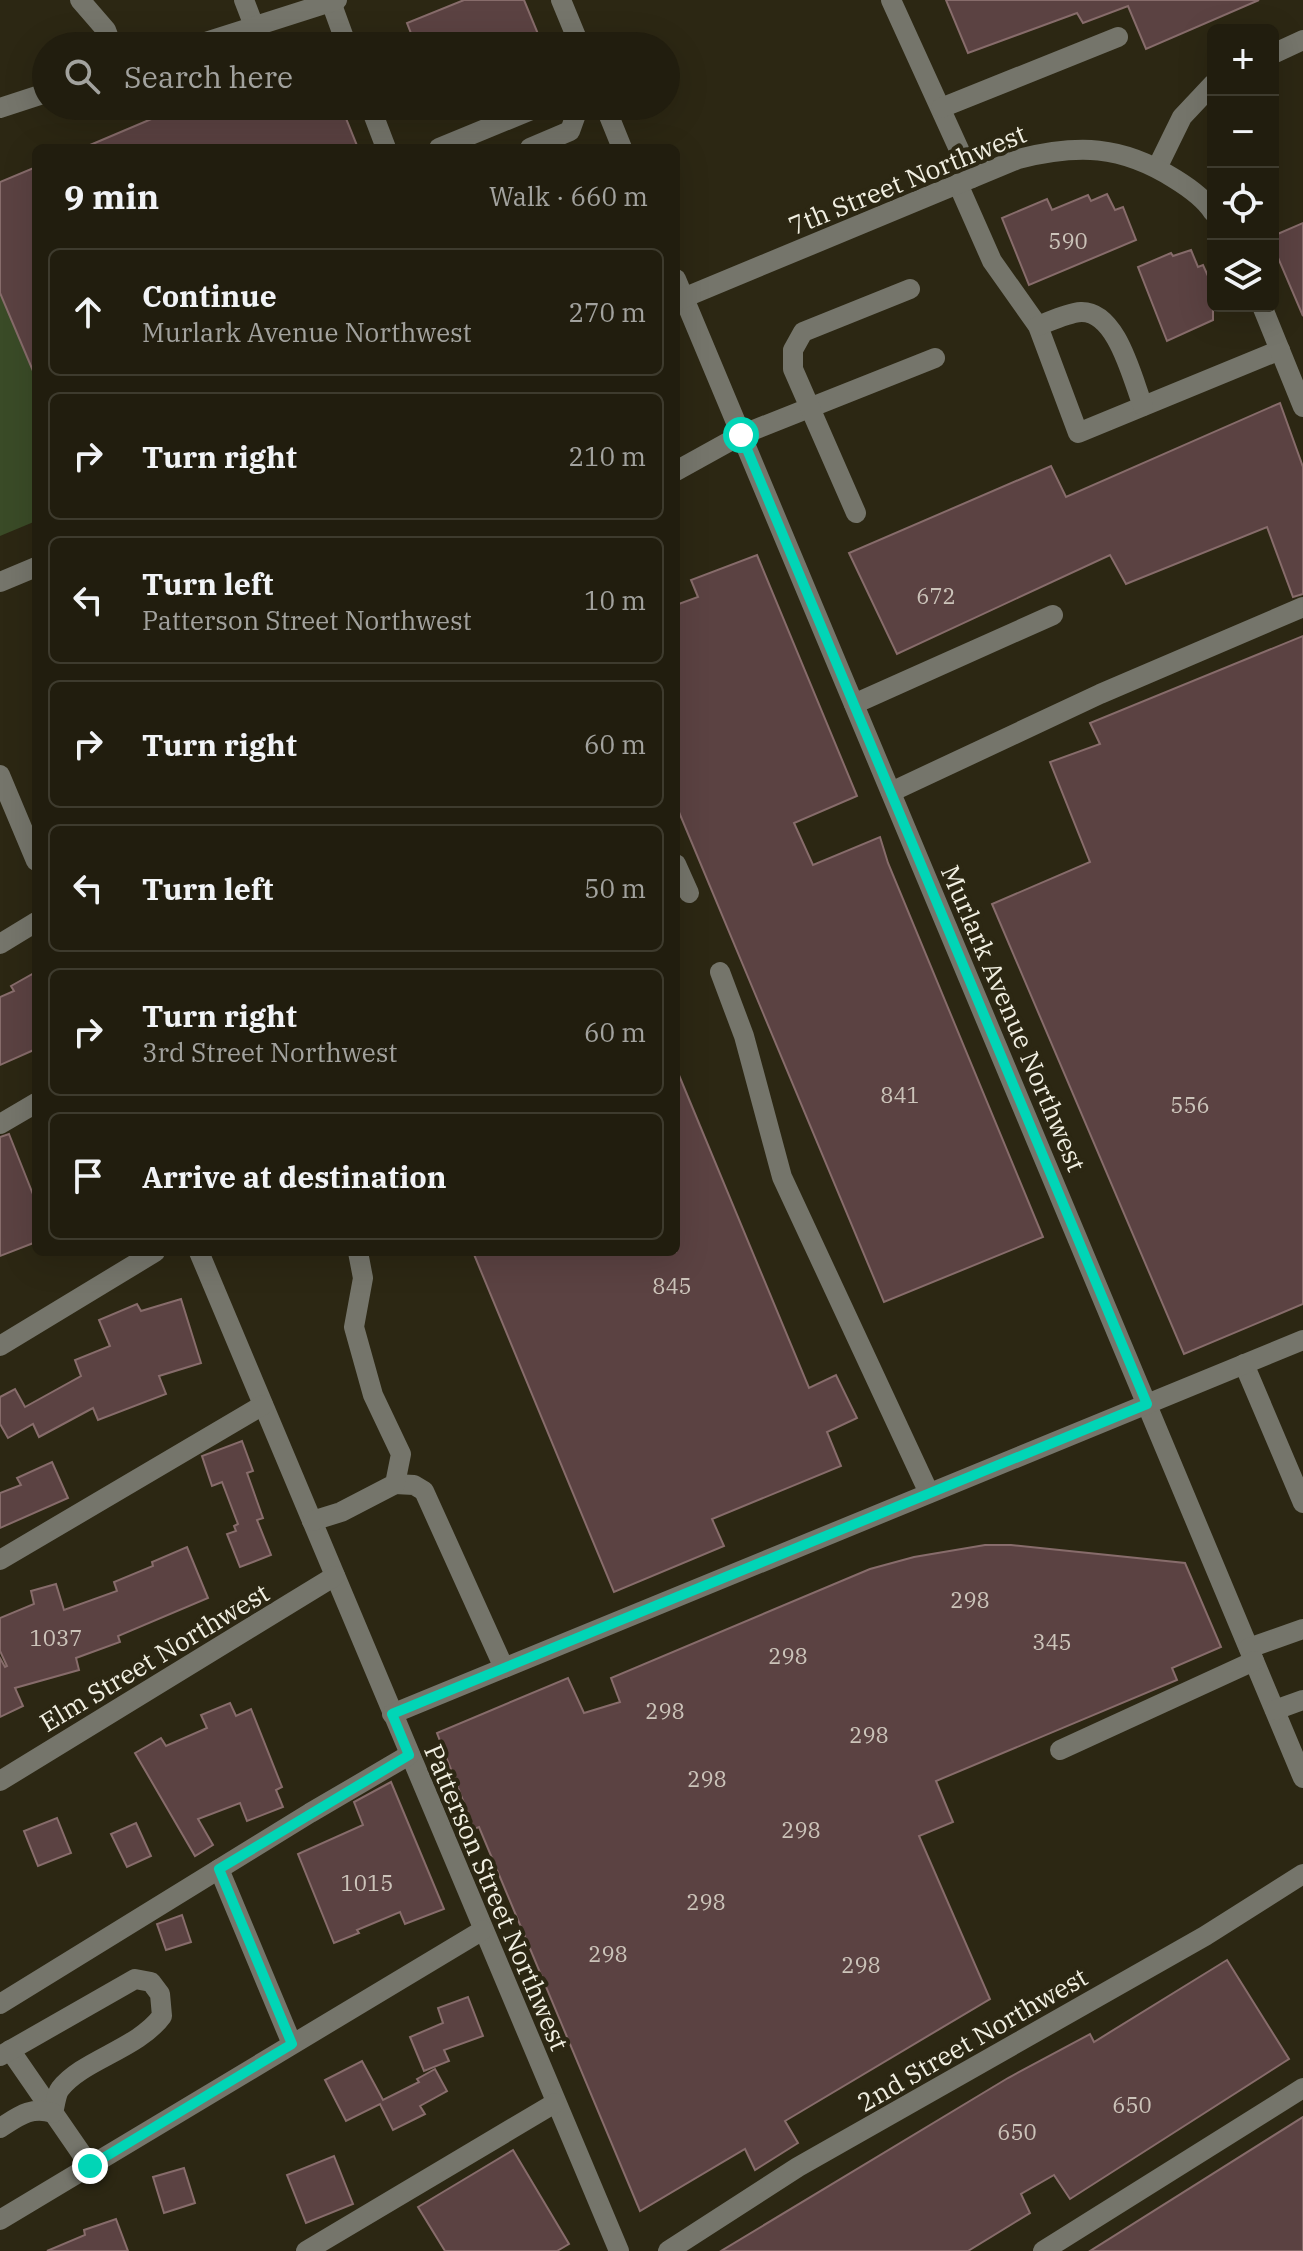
<!DOCTYPE html>
<meta charset="utf-8">
<style>
body{margin:0;font-family:"IBM Plex Serif",serif;background:#292617;color:#f1f3f6}
.controls{position:absolute;right:24px;top:24px;display:grid;overflow:hidden;border-radius:12px;box-shadow:0 8px 32px #0002}
.controls button{width:72px;height:72px;display:grid;place-items:center;padding:0;border:0;border-bottom:2px solid #3e3b2e;background:#211d0e;color:#f1f3f6;font:40px sans-serif}
.stop{position:absolute;width:24px;height:24px;margin:-18px;border:6px solid #01d5b6;border-radius:50%;background:#fff}
.stop.end{background:#01d5b6;border-color:#fff;box-shadow:0 2px 8px #0008}
.list{margin:0;padding:0;list-style:none}
h2{display:flex;justify-content:space-between;align-items:center;height:104px;margin:0;padding:0 32px;font-size:34px}
h2 small{font-size:26px;font-weight:400;color:#a2a29e}
.list li{display:grid;grid-template-columns:52px 1fr auto;gap:24px;align-items:center;box-sizing:border-box;height:128px;margin:0 16px 16px;padding:0 16px;border:2px solid #3e3b2e;border-radius:12px}
.list b{display:block;font-size:30px;white-space:nowrap}
.list p{margin:0;font-size:26px;white-space:nowrap;color:#a2a29e}
.list em{font-size:26px;font-style:normal;color:#a2a29e}
.icon{flex:none;width:44px;height:44px;fill:none;stroke:currentColor;stroke-width:2;stroke-linecap:round;stroke-linejoin:round}
.map{position:relative;flex:none;width:1303px;height:2251px;overflow:hidden}
.search{position:absolute;background:#211d0e;box-shadow:0 8px 32px #0002;left:32px;top:32px;width:648px;height:88px;display:flex;align-items:center;gap:20px;box-sizing:border-box;padding:0 28px;border-radius:44px;color:#a2a29e;font-size:30px}
.panel{position:absolute;background:#211d0e;box-shadow:0 8px 32px #0002;left:32px;top:144px;width:648px;height:1112px;border-radius:12px}
.map>svg:first-child{display:block}
</style>
<div class="map">
<svg width="1303" height="2251" viewBox="0 0 1303 2251">
<rect width="100%" height="100%" fill="#2c2713"/>
<polygon fill="#3a4b27" points="0,291 36,376 36,521 0,536"/>
<g fill="#5b4242" stroke="#876c6b" stroke-width="2">
<polygon points="464,0 524,0 543,46 416,46 407,23"/>
<polygon points="946,0 1259,0 1146,49 1128,6 1083,23 1077,13 968,53"/>
<polygon points="182,106 341,106 358,148 83,148"/>
<polygon points="36,167 36,378 0,293 0,182"/>
<polygon points="1107,194 1115,210 1123,207 1136,240 1029,285 1002,218 1047,199 1052,210 1088,195 1091,201"/>
<polygon points="1303,223 1303,316 1273,246 1273,236"/>
<polygon points="1191,250 1198,267 1203,265 1213,287 1213,320 1167,341 1138,267 1171,253 1173,256"/>
<polygon points="1280,403 1303,467 1303,594 1293,597 1267,527 1126,584 1110,555 897,654 849,553 1051,466 1066,497"/>
<polygon points="757,555 857,796 794,823 813,865 880,837 888,863 1043,1237 884,1302 676,805 676,605 698,597 691,580"/>
<polygon points="1303,636 1303,1304 1184,1354 992,904 1090,862 1050,762 1100,744 1090,723"/>
<polygon points="36,972 36,1049 0,1065 0,997 14,991 11,986"/>
<polygon points="676,1068 809,1388 836,1375 857,1418 827,1432 841,1466 712,1519 724,1546 614,1592 473,1252 676,1252"/>
<polygon points="9,1134 36,1202 36,1242 0,1256 0,1137"/>
<polygon points="181,1299 201,1363 159,1376 166,1394 98,1420 93,1408 39,1437 33,1424 8,1438 0,1424 0,1397 15,1389 25,1407 81,1376 75,1360 110,1346 99,1320 137,1304 141,1311"/>
<polygon points="242,1441 253,1471 247,1473 263,1518 257,1520 271,1555 240,1567 227,1534 236,1531 234,1526 238,1524 222,1482 212,1486 202,1456"/>
<polygon points="52,1462 68,1498 0,1528 0,1493 21,1485 17,1478"/>
<polygon points="985,1545 1011,1545 1185,1563 1221,1647 1172,1668 1177,1680 936,1781 953,1822 919,1836 990,1999 785,2121 798,2143 755,2170 745,2149 640,2211 479,1827 474,1829 437,1733 568,1678 584,1713 620,1702 611,1678 870,1569 914,1557"/>
<polygon points="187,1547 208,1598 118,1636 120,1642 76,1658 79,1670 15,1688 23,1706 0,1717 0,1658 5,1667 7,1666 0,1651 0,1618 34,1604 31,1591 56,1584 64,1610 117,1591 114,1582 153,1566 152,1562"/>
<polygon points="230,1703 236,1716 251,1709 282,1787 276,1790 283,1807 247,1821 240,1803 198,1819 213,1845 195,1856 135,1753 161,1738 166,1746 207,1728 201,1715"/>
<polygon points="391,1782 444,1909 405,1924 400,1912 357,1930 359,1933 334,1943 298,1854 363,1825 354,1802"/>
<polygon points="57,1818 71,1853 38,1866 24,1831"/>
<polygon points="136,1823 151,1856 127,1867 111,1834"/>
<polygon points="182,1915 191,1942 166,1950 157,1924"/>
<polygon points="1227,1960 1289,2059 1070,2199 1054,2175 1021,2194 1030,2213 968,2251 721,2251 1008,2078 1090,2034 1094,2042"/>
<polygon points="468,1997 483,2036 444,2050 449,2061 424,2071 410,2037 443,2023 438,2008"/>
<polygon points="362,2061 383,2100 419,2082 417,2079 435,2069 447,2091 420,2106 425,2114 393,2130 380,2104 346,2121 325,2080"/>
<polygon points="1303,2117 1303,2251 1090,2251"/>
<polygon points="513,2150 569,2244 557,2251 445,2251 418,2207"/>
<polygon points="334,2156 353,2204 306,2223 287,2175"/>
<polygon points="184,2168 195,2203 164,2213 153,2177"/>
<polygon points="116,2219 128,2251 47,2251 85,2235 84,2230"/>
</g>
<g fill="none" stroke-linecap="round" stroke-linejoin="round">
<g stroke="#75756b" stroke-width="20">
<polyline points="80,0 106,30 112,46"/>
<polyline points="244,0 254,26"/>
<polyline points="561,0 580,46"/>
<polyline points="891,0 972,178"/>
<polyline points="331,2 347,46"/>
<polyline points="193,46 337,0"/>
<polyline points="1273,54 1303,40"/>
<polyline points="370,106 386,148"/>
<polyline points="605,106 622,148"/>
<polyline points="0,108 46,93"/>
<polyline points="941,108 1118,37"/>
<polyline points="439,148 541,106"/>
<polyline points="530,148 570,131 579,106"/>
<polyline points="1157,168 1182,117 1213,84"/>
<polyline points="958,184 992,261 1038,326 1078,433 1280,350"/>
<polyline points="676,279 1303,1778"/>
<path d="M676 301 1018 159C1078 144 1121 145 1175 179 1188 187 1204 198 1213 212"/>
<polyline points="1262,306 1303,407"/>
<path d="M1038 326C1051 321 1067 313 1081 312 1117 311 1132 378 1143 406"/>
<polyline points="676,471 741,435 935,358"/>
<polyline points="856,513 793,369 793,350 803,332 910,289"/>
<polyline points="0,582 36,567"/>
<polyline points="854,704 1053,615"/>
<polyline points="0,775 36,861"/>
<polyline points="891,792 1100,694 1303,607"/>
<polyline points="676,864 689,893"/>
<polyline points="0,944 36,922"/>
<polyline points="720,972 744,1036 782,1177 929,1493"/>
<polyline points="0,1124 36,1103"/>
<polyline points="199,1252 619,2251"/>
<polyline points="0,1346 155,1252"/>
<polyline points="1244,1364 1303,1503"/>
<polyline points="395,1484 414,1485 424,1491 504,1668"/>
<polyline points="312,1521 341,1512 395,1484 401,1454 373,1395 354,1327 363,1278 358,1252"/>
<polyline points="0,1560 263,1405"/>
<polyline points="1249,1648 1303,1629"/>
<polyline points="1275,1710 1303,1700"/>
<polyline points="392,1714 1303,1340"/>
<polyline points="1060,1750 1254,1661"/>
<polyline points="0,1781 335,1576"/>
<polyline points="219,1869 292,2044"/>
<polyline points="0,2004 310,1813 409,1755"/>
<polyline points="10,2050 90,2166"/>
<path d="M0 2056 135 1979 151 1982 160 1994 162 2016C138 2049 82 2060 60 2089 56 2094 55 2106 53 2113"/>
<path d="M0 2128C19 2116 31 2106 53 2113"/>
<polyline points="0,2220 483,1930"/>
<polyline points="306,2251 555,2103"/>
<polyline points="668,2251 798,2167 1205,1936 1303,1874"/>
<polyline points="1043,2251 1303,2088"/>
</g>
</g>
<g fill="none" stroke-linecap="round" stroke-linejoin="round">
<polyline stroke="#01d5b6" stroke-width="10" points="90,2166 292,2044 219,1869 409,1755 392,1714 1147,1404 741,435"/>
</g>
<g text-anchor="middle" dominant-baseline="central" stroke-width="8" stroke-linejoin="round" paint-order="stroke">
<g font-size="22" fill="#ccc4ba">
<text x="1068" y="240">590</text>
<text x="936" y="595">672</text>
<text x="900" y="1094">841</text>
<text x="1190" y="1104">556</text>
<text x="672" y="1285">845</text>
<text x="970" y="1599">298</text>
<text x="56" y="1637">1037</text>
<text x="1052" y="1641">345</text>
<text x="788" y="1655">298</text>
<text x="665" y="1710">298</text>
<text x="869" y="1734">298</text>
<text x="707" y="1778">298</text>
<text x="801" y="1829">298</text>
<text x="367" y="1882">1015</text>
<text x="706" y="1901">298</text>
<text x="608" y="1953">298</text>
<text x="861" y="1964">298</text>
<text x="1132" y="2104">650</text>
<text x="1017" y="2131">650</text>
</g>
<g font-size="26" fill="#f1efe2" stroke="#2c2713">
<text transform="translate(907 179) rotate(-22)">7th Street Northwest</text>
<text transform="translate(1014 1018) rotate(67)">Murlark Avenue Northwest</text>
<text transform="translate(154 1657) rotate(-31)">Elm Street Northwest</text>
<text transform="translate(497 1897) rotate(67)">Patterson Street Northwest</text>
<text transform="translate(972 2039) rotate(-30)">2nd Street Northwest</text>
</g>
</g>
</svg>
<div class="controls">
<button>+</button>
<button>−</button>
<button><svg class="icon" aria-label="locate" viewBox="0 0 24 24"><circle cx="12" cy="12" r="6"/><path d="M12 2v4M12 18v4M2 12h4M18 12h4"/></svg></button>
<button><svg class="icon" aria-label="layers" viewBox="0 0 24 24"><path d="M12 4l9 5-9 5-9-5zM3 14l9 5 9-5"/></svg></button>
</div>
<div class="stop" style="left:741px;top:435px"></div>
<div class="stop end" style="left:90px;top:2166px"></div>
<div class="search"><svg class="icon" aria-label="search" viewBox="0 0 24 24"><circle cx="10" cy="10" r="6"/><path d="M15 15l6 6"/></svg>Search here</div>
<section class="panel">
<h2>9 min<small>Walk · 660 m</small></h2>
<ul class="list">
<li><svg class="icon" aria-label="ahead" viewBox="0 0 24 24"><path d="M12 20V5M6 11l6-6 6 6"/></svg><div><b>Continue</b><p>Murlark Avenue Northwest</p></div><em>270 m</em></li>
<li><svg class="icon" aria-label="right" viewBox="0 0 24 24"><path d="M7 20v-9h11M14 6l5 5-5 5"/></svg><div><b>Turn right</b></div><em>210 m</em></li>
<li><svg class="icon" aria-label="left" viewBox="0 0 24 24"><path d="M17 20v-9H6M10 6l-5 5 5 5"/></svg><div><b>Turn left</b><p>Patterson Street Northwest</p></div><em>10 m</em></li>
<li><svg class="icon" aria-label="right" viewBox="0 0 24 24"><path d="M7 20v-9h11M14 6l5 5-5 5"/></svg><div><b>Turn right</b></div><em>60 m</em></li>
<li><svg class="icon" aria-label="left" viewBox="0 0 24 24"><path d="M17 20v-9H6M10 6l-5 5 5 5"/></svg><div><b>Turn left</b></div><em>50 m</em></li>
<li><svg class="icon" aria-label="right" viewBox="0 0 24 24"><path d="M7 20v-9h11M14 6l5 5-5 5"/></svg><div><b>Turn right</b><p>3rd Street Northwest</p></div><em>60 m</em></li>
<li><svg class="icon" aria-label="arrive" viewBox="0 0 24 24"><path d="M6 21V4h12l-3 4 3 4H6"/></svg><div><b>Arrive at destination</b></div></li>
</ul>
</section>
</div>
